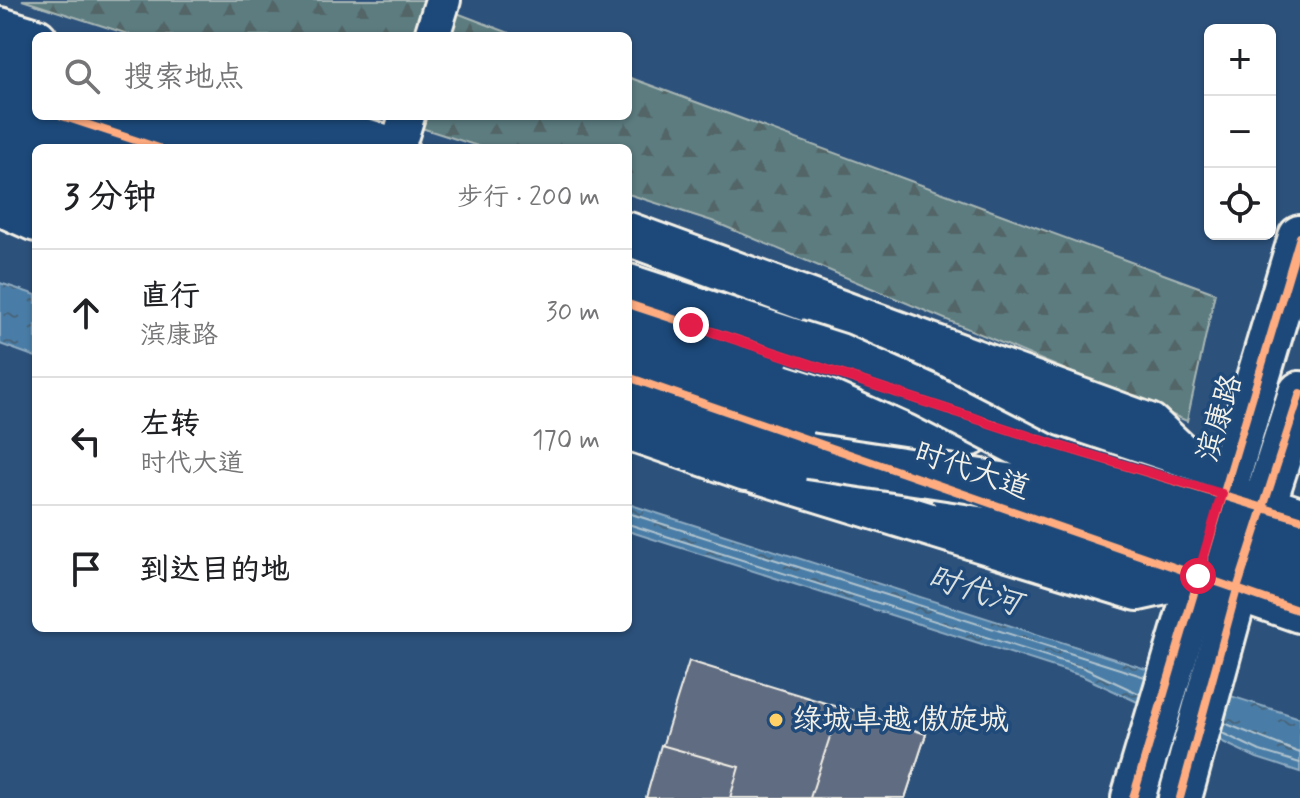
<!DOCTYPE html>
<html lang="zh">
<meta charset="utf-8">
<style>
body{margin:0;font-family:Mynerve,"LXGW WenKai TC",sans-serif;background:#f6f6f6;color:#202124}
.controls{position:absolute;right:24px;top:24px;display:grid;overflow:hidden;border-radius:12px;box-shadow:0 2px 6px #0004}
.controls button{width:72px;height:72px;display:grid;place-items:center;padding:0;border:0;border-bottom:2px solid #e0e0e0;background:#fff;color:#202124;font:40px sans-serif}
.stop{position:absolute;width:24px;height:24px;margin:-18px;border:6px solid #e11d48;border-radius:50%;background:#fff}
.stop.end{background:#e11d48;border-color:#fff;box-shadow:0 2px 8px #0008}
.list{margin:0;padding:0;list-style:none}
h2{display:flex;justify-content:space-between;align-items:center;height:104px;margin:0;padding:0 32px;font-size:34px}
h2 small{font-size:26px;font-weight:400;color:#757577}
.list li{display:grid;grid-template-columns:52px 1fr auto;gap:24px;align-items:center;box-sizing:border-box;height:128px;padding:0 32px;border-top:2px solid #e0e0e0}
.list b{display:block;font-size:30px;white-space:nowrap}
.list p{margin:0;font-size:26px;white-space:nowrap;color:#757577}
.list em{font-size:26px;font-style:normal;color:#757577}
.icon{flex:none;width:44px;height:44px;fill:none;stroke:currentColor;stroke-width:2;stroke-linecap:round;stroke-linejoin:round}
.map{position:relative;flex:none;width:1300px;height:798px;overflow:hidden}
.search{position:absolute;background:#fff;box-shadow:0 2px 6px #0004;left:32px;top:32px;width:600px;height:88px;display:flex;align-items:center;gap:20px;box-sizing:border-box;padding:0 28px;border-radius:12px;color:#757577;font-size:30px}
.panel{position:absolute;background:#fff;box-shadow:0 2px 6px #0004;left:32px;top:144px;width:600px;height:488px;border-radius:12px}
.map>svg:first-child{display:block}
</style>
<div class="map">
<svg width="1300" height="798" viewBox="0 0 1300 798">
<defs>
<pattern id="forest-firs" width="22" height="20" patternUnits="userSpaceOnUse" patternTransform="scale(2)"><rect width="22" height="20" fill="#5b7c80"/><path d="M5 1l3.5 6h-7zM16 11l3.5 6h-7z" fill="#536566"/></pattern>
<pattern id="water-ripples" width="26" height="14" patternUnits="userSpaceOnUse" patternTransform="scale(2)"><rect width="26" height="14" fill="#4a7da7"/><path d="M2 4q2-2 4 0t4 0M15 11q2-2 4 0t4 0" fill="none" stroke="#4a657b"/></pattern>
</defs>
<rect width="100%" height="100%" fill="#2c517b"/>
<filter id="ink" filterUnits="userSpaceOnUse"><feTurbulence type="fractalNoise" baseFrequency=".0125" numOctaves="2"/><feDisplacementMap in="SourceGraphic" scale="16" xChannelSelector="R" yChannelSelector="G"/><feConvolveMatrix kernelMatrix="1 2 1 2 8 2 1 2 1" color-interpolation-filters="sRGB"/></filter>
<g filter="url(#ink)">
<g fill="url(#forest-firs)" stroke="#a8b6b4" stroke-width="2">
<polygon points="22,0 423,0 517,36 134,36"/>
<polygon points="628,77 1215,293 1187,421 712,221 628,194 628,148 484,148 384,116 628,116"/>
</g>
<g fill="url(#water-ripples)" stroke="#8eabc1" stroke-width="2">
<polygon points="0,283 36,295 36,357 0,344"/>
<polygon points="628,504 1300,718 1300,772 1257,758 1082,676 628,531"/>
</g>
<g fill="none" stroke-linecap="round" stroke-linejoin="round">
<g stroke="#b0c3ce" stroke-width="2">
<polyline points="628,513 1145,677"/>
<polyline points="628,524 1084,668 1140,694"/>
<polyline points="1224,723 1300,753"/>
<polyline points="1222,733 1260,751 1300,763"/>
</g>
</g>
<g fill="#616c81" stroke="#f4f1e8" stroke-width="2">
<polygon points="689,661 926,734 905,798 646,798"/>
<polygon points="840,706 926,734 905,798 810,798"/>
<polygon points="661,745 739,767 730,798 646,798"/>
</g>
<g fill="none" stroke-linecap="round" stroke-linejoin="round">
<g stroke="#f4f1e8" stroke-width="40">
<g id="minor">
<polyline points="432,36 443,0"/>
<polyline points="397,148 407,116"/>
</g>
</g>
<g stroke="#f4f1e8" stroke-width="48">
<g id="major">
<polyline points="0,29 36,40"/>
<polyline points="0,96 36,99"/>
<polyline points="286,116 391,148"/>
<polyline points="0,171 36,193"/>
<polyline points="628,234 1149,425 1222,494"/>
<polyline points="930,379 1014,412 1152,456 1172,467"/>
<polyline points="746,468 1138,589 1197,576"/>
<polyline points="950,489 1300,611"/>
<polyline points="1232,497 1300,519"/>
<polyline points="1133,798 1300,237"/>
<polyline points="1180,798 1237,589 1300,393"/>
</g>
</g>
<g stroke="#f4f1e8" stroke-width="50">
<g id="highway">
<polyline points="0,57 36,64"/>
<polyline points="0,114 110,148"/>
<polyline points="205,116 295,148"/>
<polyline points="123,120 208,148"/>
<polyline points="0,147 36,157"/>
<polyline points="0,203 36,219"/>
<polyline points="628,287 795,342"/>
<polyline points="628,320 971,433"/>
<polyline points="628,357 952,466"/>
<polyline points="628,394 809,456"/>
<polyline points="628,427 746,468"/>
</g>
</g>
<use href="#minor" stroke="#1f4a7a" stroke-width="34"/>
<use href="#major" stroke="#1f4a7a" stroke-width="42"/>
<use href="#highway" stroke="#1f4a7a" stroke-width="44"/>
<g stroke="#f4f1e8" stroke-width="50" stroke-linecap="butt">
<g id="highway-bridge">
<polyline points="795,342 839,356 926,395 1046,457 1300,542"/>
<polyline points="809,456 1014,487 1300,585"/>
</g>
</g>
<use href="#highway-bridge" stroke="#1f4a7a" stroke-width="44"/>
<g stroke="#1f4a7a" stroke-width="13">
<g id="cycleway">
<polyline points="62,116 159,148"/>
<polyline points="628,304 1053,444 1300,519"/>
<polyline points="628,377 1300,611"/>
<polyline points="1133,798 1300,237"/>
<polyline points="1180,798 1237,589 1300,393"/>
</g>
</g>
<use href="#cycleway" stroke="#ffac80" stroke-width="8"/>
</g>
</g>
<g fill="none" stroke-linecap="round" stroke-linejoin="round" filter="url(#ink)">
<polyline stroke="#e11d48" stroke-width="10" points="691,325 1053,444 1222,494 1198,576"/>
</g>
<circle fill="#ffd166" stroke="#1f4a7a" stroke-width="3" cx="776" cy="720" r="8"/>
<g text-anchor="middle" dominant-baseline="central" stroke-width="7" stroke-linejoin="round" paint-order="stroke">
<g font-size="30" fill="#f4f1e8" stroke="#1f4a7a">
<text transform="translate(1220 418) rotate(-73)">滨康路</text>
<text transform="translate(972 471) rotate(19)">时代大道</text>
</g>
<g font-size="30" fill="#f4f1e8" stroke="#1f4a7a" text-anchor="start">
<text x="792" y="720">绿城卓越·傲旋城</text>
</g>
<g font-size="32" font-style="italic" fill="#dae0de" stroke="#1f4a7a">
<text transform="translate(974 591) rotate(18)">时代河</text>
</g>
</g>
</svg>
<div class="controls">
<button>+</button>
<button>−</button>
<button><svg class="icon" aria-label="locate" viewBox="0 0 24 24"><circle cx="12" cy="12" r="6"/><path d="M12 2v4M12 18v4M2 12h4M18 12h4"/></svg></button>
</div>
<div class="stop" style="left:1198px;top:576px"></div>
<div class="stop end" style="left:691px;top:325px"></div>
<div class="search"><svg class="icon" aria-label="search" viewBox="0 0 24 24"><circle cx="10" cy="10" r="6"/><path d="M15 15l6 6"/></svg>搜索地点</div>
<section class="panel">
<h2>3 分钟<small>步行 · 200 m</small></h2>
<ul class="list">
<li><svg class="icon" aria-label="ahead" viewBox="0 0 24 24"><path d="M12 20V5M6 11l6-6 6 6"/></svg><div><b>直行</b><p>滨康路</p></div><em>30 m</em></li>
<li><svg class="icon" aria-label="left" viewBox="0 0 24 24"><path d="M17 20v-9H6M10 6l-5 5 5 5"/></svg><div><b>左转</b><p>时代大道</p></div><em>170 m</em></li>
<li><svg class="icon" aria-label="arrive" viewBox="0 0 24 24"><path d="M6 21V4h12l-3 4 3 4H6"/></svg><div><b>到达目的地</b></div></li>
</ul>
</section>
</div>
